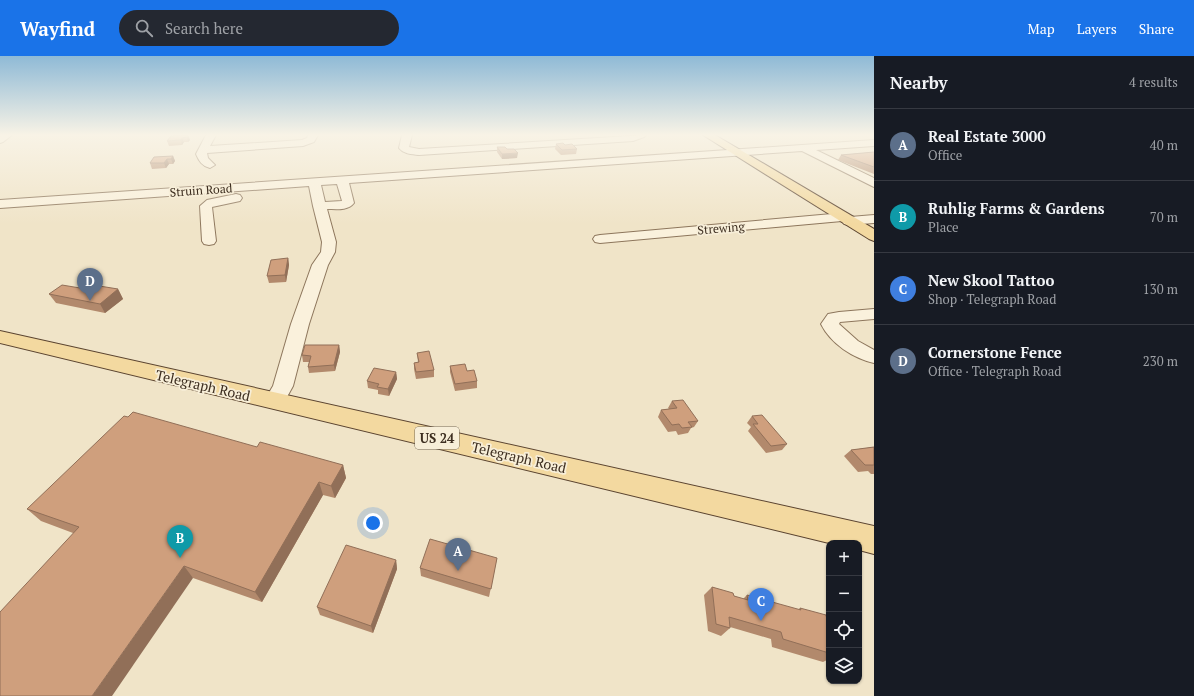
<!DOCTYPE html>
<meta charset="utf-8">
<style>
body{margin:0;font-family:"PT Serif",serif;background:#242831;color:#f1f3f6}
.controls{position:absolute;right:12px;bottom:12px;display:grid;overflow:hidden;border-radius:8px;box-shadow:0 1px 3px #0004}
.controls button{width:36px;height:36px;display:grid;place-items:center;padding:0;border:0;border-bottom:1px solid #363941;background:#171b24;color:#f1f3f6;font:20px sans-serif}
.you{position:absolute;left:373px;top:467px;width:14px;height:14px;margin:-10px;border:3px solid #fff;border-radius:50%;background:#1a73e8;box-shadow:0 0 0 6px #1a73e833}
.badge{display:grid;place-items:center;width:26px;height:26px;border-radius:50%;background:#1a73e8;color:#fff;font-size:13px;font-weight:700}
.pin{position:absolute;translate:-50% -33px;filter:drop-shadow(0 1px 2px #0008)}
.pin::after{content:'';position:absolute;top:21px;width:14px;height:12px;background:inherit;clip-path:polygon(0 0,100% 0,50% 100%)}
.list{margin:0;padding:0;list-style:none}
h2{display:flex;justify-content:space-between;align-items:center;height:52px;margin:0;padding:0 16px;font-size:17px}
h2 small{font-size:13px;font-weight:400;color:#9ea1a6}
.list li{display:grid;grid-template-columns:26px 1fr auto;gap:12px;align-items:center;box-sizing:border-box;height:72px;padding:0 16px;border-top:1px solid #363941}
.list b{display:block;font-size:15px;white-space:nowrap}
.list p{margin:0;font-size:13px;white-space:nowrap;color:#9ea1a6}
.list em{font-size:13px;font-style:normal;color:#9ea1a6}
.icon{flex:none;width:22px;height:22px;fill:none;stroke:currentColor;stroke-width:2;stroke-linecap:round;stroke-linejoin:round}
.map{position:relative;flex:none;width:874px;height:640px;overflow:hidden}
header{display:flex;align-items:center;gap:24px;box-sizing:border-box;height:56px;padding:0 20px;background:#1a73e8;color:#fff}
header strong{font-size:19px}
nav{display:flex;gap:22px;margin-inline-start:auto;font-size:14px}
.search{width:280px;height:36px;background:#242831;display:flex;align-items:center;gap:10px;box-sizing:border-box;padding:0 14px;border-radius:22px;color:#9ea1a6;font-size:15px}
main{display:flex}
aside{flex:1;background:#171b24}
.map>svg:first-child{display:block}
</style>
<header>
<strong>Wayfind</strong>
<div class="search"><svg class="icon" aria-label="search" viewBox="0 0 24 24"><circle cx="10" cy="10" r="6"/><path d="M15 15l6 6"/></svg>Search here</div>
<nav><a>Map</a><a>Layers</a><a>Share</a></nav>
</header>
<main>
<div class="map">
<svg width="874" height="640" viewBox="0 0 874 640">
<rect width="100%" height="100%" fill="#f0e4c8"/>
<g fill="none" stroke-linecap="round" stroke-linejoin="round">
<g stroke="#8d765c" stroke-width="2">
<g id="minor">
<polygon points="0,79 12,79 3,86 0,87"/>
<path d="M206 79H216L210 90 302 84 307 82 308 79H318L314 86 303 90 207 97 208 102 215 109 210 112C202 110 199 105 196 98Z"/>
<path d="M402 79H412L409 91 419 93 646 79 644 81 633 85 419 99C411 98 404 98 399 92Z"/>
<path d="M874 84V90L816 94 874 122V131L802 95 349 127 354 147C348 155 336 153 327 153L336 186 335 196 328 209 309 268 293 330 282 350 275 353 268 350 264 345 273 330 291 268 312 209 321 196 322 186 313 150 309 130 0 152V144ZM337 128 342 145 325 146 321 129Z"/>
<polygon points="236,138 240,139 242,142 240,145 212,151 216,185 214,188 209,189 204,188 202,185 200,150 207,144"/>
<polygon points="843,157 848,158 850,161 874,159 874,167 849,169 844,168 842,165 600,187 595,186 593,183 595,180 600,179"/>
<path d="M874 253V263L840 266 839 268 858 285 874 294V307C853 302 831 288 821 268L828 258 839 256Z"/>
</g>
</g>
<g stroke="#5b4430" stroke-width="2">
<g id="major">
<polygon points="703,79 715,79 874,173 874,185 869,183"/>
<polygon points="0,275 874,470 874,498 859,494 859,487 829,487 0,287"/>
</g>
</g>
<use href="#minor" fill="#faf1dc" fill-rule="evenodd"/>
<use href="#major" fill="#f3d9a0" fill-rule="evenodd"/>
</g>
<g fill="#b2896c">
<polygon points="188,79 190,84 188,86 184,86 182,89 169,90 167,85"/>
<polygon points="556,88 565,89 577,93 576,98 561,99 555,93"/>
<polygon points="497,91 507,93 517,102 502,103 497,96"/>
<polygon points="874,96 874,118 838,104 841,99"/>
<polygon points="173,100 175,105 173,108 169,108 166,112 152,113 150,107"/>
<polygon points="288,202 289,209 286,226 269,227 267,220"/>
<polygon points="80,232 118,233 123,243 105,257 56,247 49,238"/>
<polygon points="339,289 340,296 335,315 309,317 308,311 309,306 303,306 302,299"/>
<polygon points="417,297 434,314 434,321 416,323 414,313 414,307 418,306"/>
<polygon points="450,310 467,315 477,325 477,332 455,335 450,316"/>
<polygon points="396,316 397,323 389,340 378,338 378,334 368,332 367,325"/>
<polygon points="672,345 698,365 694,371 691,372 688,377 678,379 676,375 668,376 658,361 661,354 669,353 668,352"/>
<polygon points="752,360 787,388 782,394 766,397 748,375 751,371 747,367"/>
<polygon points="257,391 343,409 346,422 335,442 323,439 262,546 193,522 41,465 27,453"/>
<polygon points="874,391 874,418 871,418 868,415 858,416 844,400 851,394"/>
<polygon points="497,502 489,541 421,520 420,512"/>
<polygon points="396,504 397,513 373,577 320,559 317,551"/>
<polygon points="712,531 734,540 743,543 747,539 798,554 800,552 829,572 829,603 823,606 772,591 771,583 730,571 730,572 721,580 708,575 704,539"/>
</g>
<g fill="#916f58">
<polygon points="188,79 190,84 188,86 187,81"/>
<polygon points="182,82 184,86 182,89 181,84"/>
<polygon points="518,97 517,102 502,103 502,98"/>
<polygon points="173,100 175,105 173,108 171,103"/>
<polygon points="167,103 169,108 166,112 164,107"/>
<polygon points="288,202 289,209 286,226 285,219"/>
<polygon points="118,233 123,243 105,257 100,248"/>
<polygon points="339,289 340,296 335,315 334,309"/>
<polygon points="396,316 397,323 389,340 388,333"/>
<polygon points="343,409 346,422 335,442 331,430"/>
<polygon points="319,426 323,439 262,546 255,536"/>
<polygon points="396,504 397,513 373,577 371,570"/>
<polygon points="184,510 193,522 112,640 92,640"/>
</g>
<g fill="#cf9f7d" stroke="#916f58">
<polygon points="188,79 187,81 182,82 181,84 167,85 171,80"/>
<polygon points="563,87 565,89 572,88 577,93 562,94 556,88"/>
<polygon points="497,91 505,91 507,93 514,93 518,97 502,98"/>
<polygon points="874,96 874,111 841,99"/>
<polygon points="173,100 171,103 167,103 164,107 150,107 154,101"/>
<polygon points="288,202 285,219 267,220 271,204"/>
<polygon points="87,228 118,233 100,248 49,238 62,229 80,232"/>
<polygon points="305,289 339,289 334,309 308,311 311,300 302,299"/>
<polygon points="429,295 434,314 416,316 414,307 419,306 417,297"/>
<polygon points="465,308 467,315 474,314 477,325 455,328 450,310"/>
<polygon points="374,312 396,316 388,333 377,331 379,328 367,325"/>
<polygon points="683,344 698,365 688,366 692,371 682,372 679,368 672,369 661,354 677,352 672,345"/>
<polygon points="133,356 257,391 260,386 343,409 331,430 319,426 255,536 184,510 92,640 0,640 0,556 79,471 27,453 124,360 128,361"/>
<polygon points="762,359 787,388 771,390 753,368 758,368 752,360"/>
<polygon points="874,391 874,409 865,409 851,394"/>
<polygon points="430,483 497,502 491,533 420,512"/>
<polygon points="346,489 396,504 371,570 317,551"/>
<polygon points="712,531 733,537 734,540 748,544 747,539 801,554 800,552 826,559 829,572 829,597 783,583 781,576 729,561 730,572 716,568"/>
</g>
<linearGradient id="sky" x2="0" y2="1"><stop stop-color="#8fbad6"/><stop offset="0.47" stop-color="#f8f3e6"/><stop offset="1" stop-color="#f8f3e6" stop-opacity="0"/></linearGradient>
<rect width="874" height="168" fill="url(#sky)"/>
<g text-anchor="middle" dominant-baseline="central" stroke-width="3.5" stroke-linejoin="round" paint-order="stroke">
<g font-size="12" fill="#3d2e20" stroke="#f7eed8">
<text transform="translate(201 134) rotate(-4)">Struin Road</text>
<text transform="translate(721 172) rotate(-5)">Strewing</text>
</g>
<rect fill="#f7eed8" stroke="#756857" stroke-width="1" x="415" y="371" width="44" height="22" rx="3"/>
<g font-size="13" font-weight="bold" fill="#3d2e20">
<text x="437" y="382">US 24</text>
</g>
<g font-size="14" fill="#3d2e20" stroke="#f7eed8">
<text transform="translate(203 329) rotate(13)">Telegraph Road</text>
<text transform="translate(519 401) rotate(13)">Telegraph Road</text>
</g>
</g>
</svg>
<div class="controls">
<button>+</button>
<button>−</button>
<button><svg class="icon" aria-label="locate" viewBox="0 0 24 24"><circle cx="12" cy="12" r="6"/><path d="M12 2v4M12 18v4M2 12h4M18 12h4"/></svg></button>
<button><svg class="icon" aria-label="layers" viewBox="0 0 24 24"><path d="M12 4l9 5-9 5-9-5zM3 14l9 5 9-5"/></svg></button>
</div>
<div class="you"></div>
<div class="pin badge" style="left:458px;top:515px;background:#5c6f8a">A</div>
<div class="pin badge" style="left:180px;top:502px;background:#0f9aa8">B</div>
<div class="pin badge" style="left:761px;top:565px;background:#3f7fe0">C</div>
<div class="pin badge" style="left:90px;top:245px;background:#5c6f8a">D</div>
</div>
<aside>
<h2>Nearby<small>4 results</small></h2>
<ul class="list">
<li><span class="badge" style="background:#5c6f8a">A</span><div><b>Real Estate 3000</b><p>Office</p></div><em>40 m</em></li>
<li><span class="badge" style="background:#0f9aa8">B</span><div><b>Ruhlig Farms &amp; Gardens</b><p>Place</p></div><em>70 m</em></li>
<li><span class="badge" style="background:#3f7fe0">C</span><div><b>New Skool Tattoo</b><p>Shop · Telegraph Road</p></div><em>130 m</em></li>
<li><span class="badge" style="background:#5c6f8a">D</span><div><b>Cornerstone Fence</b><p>Office · Telegraph Road</p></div><em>230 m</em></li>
</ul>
</aside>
</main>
